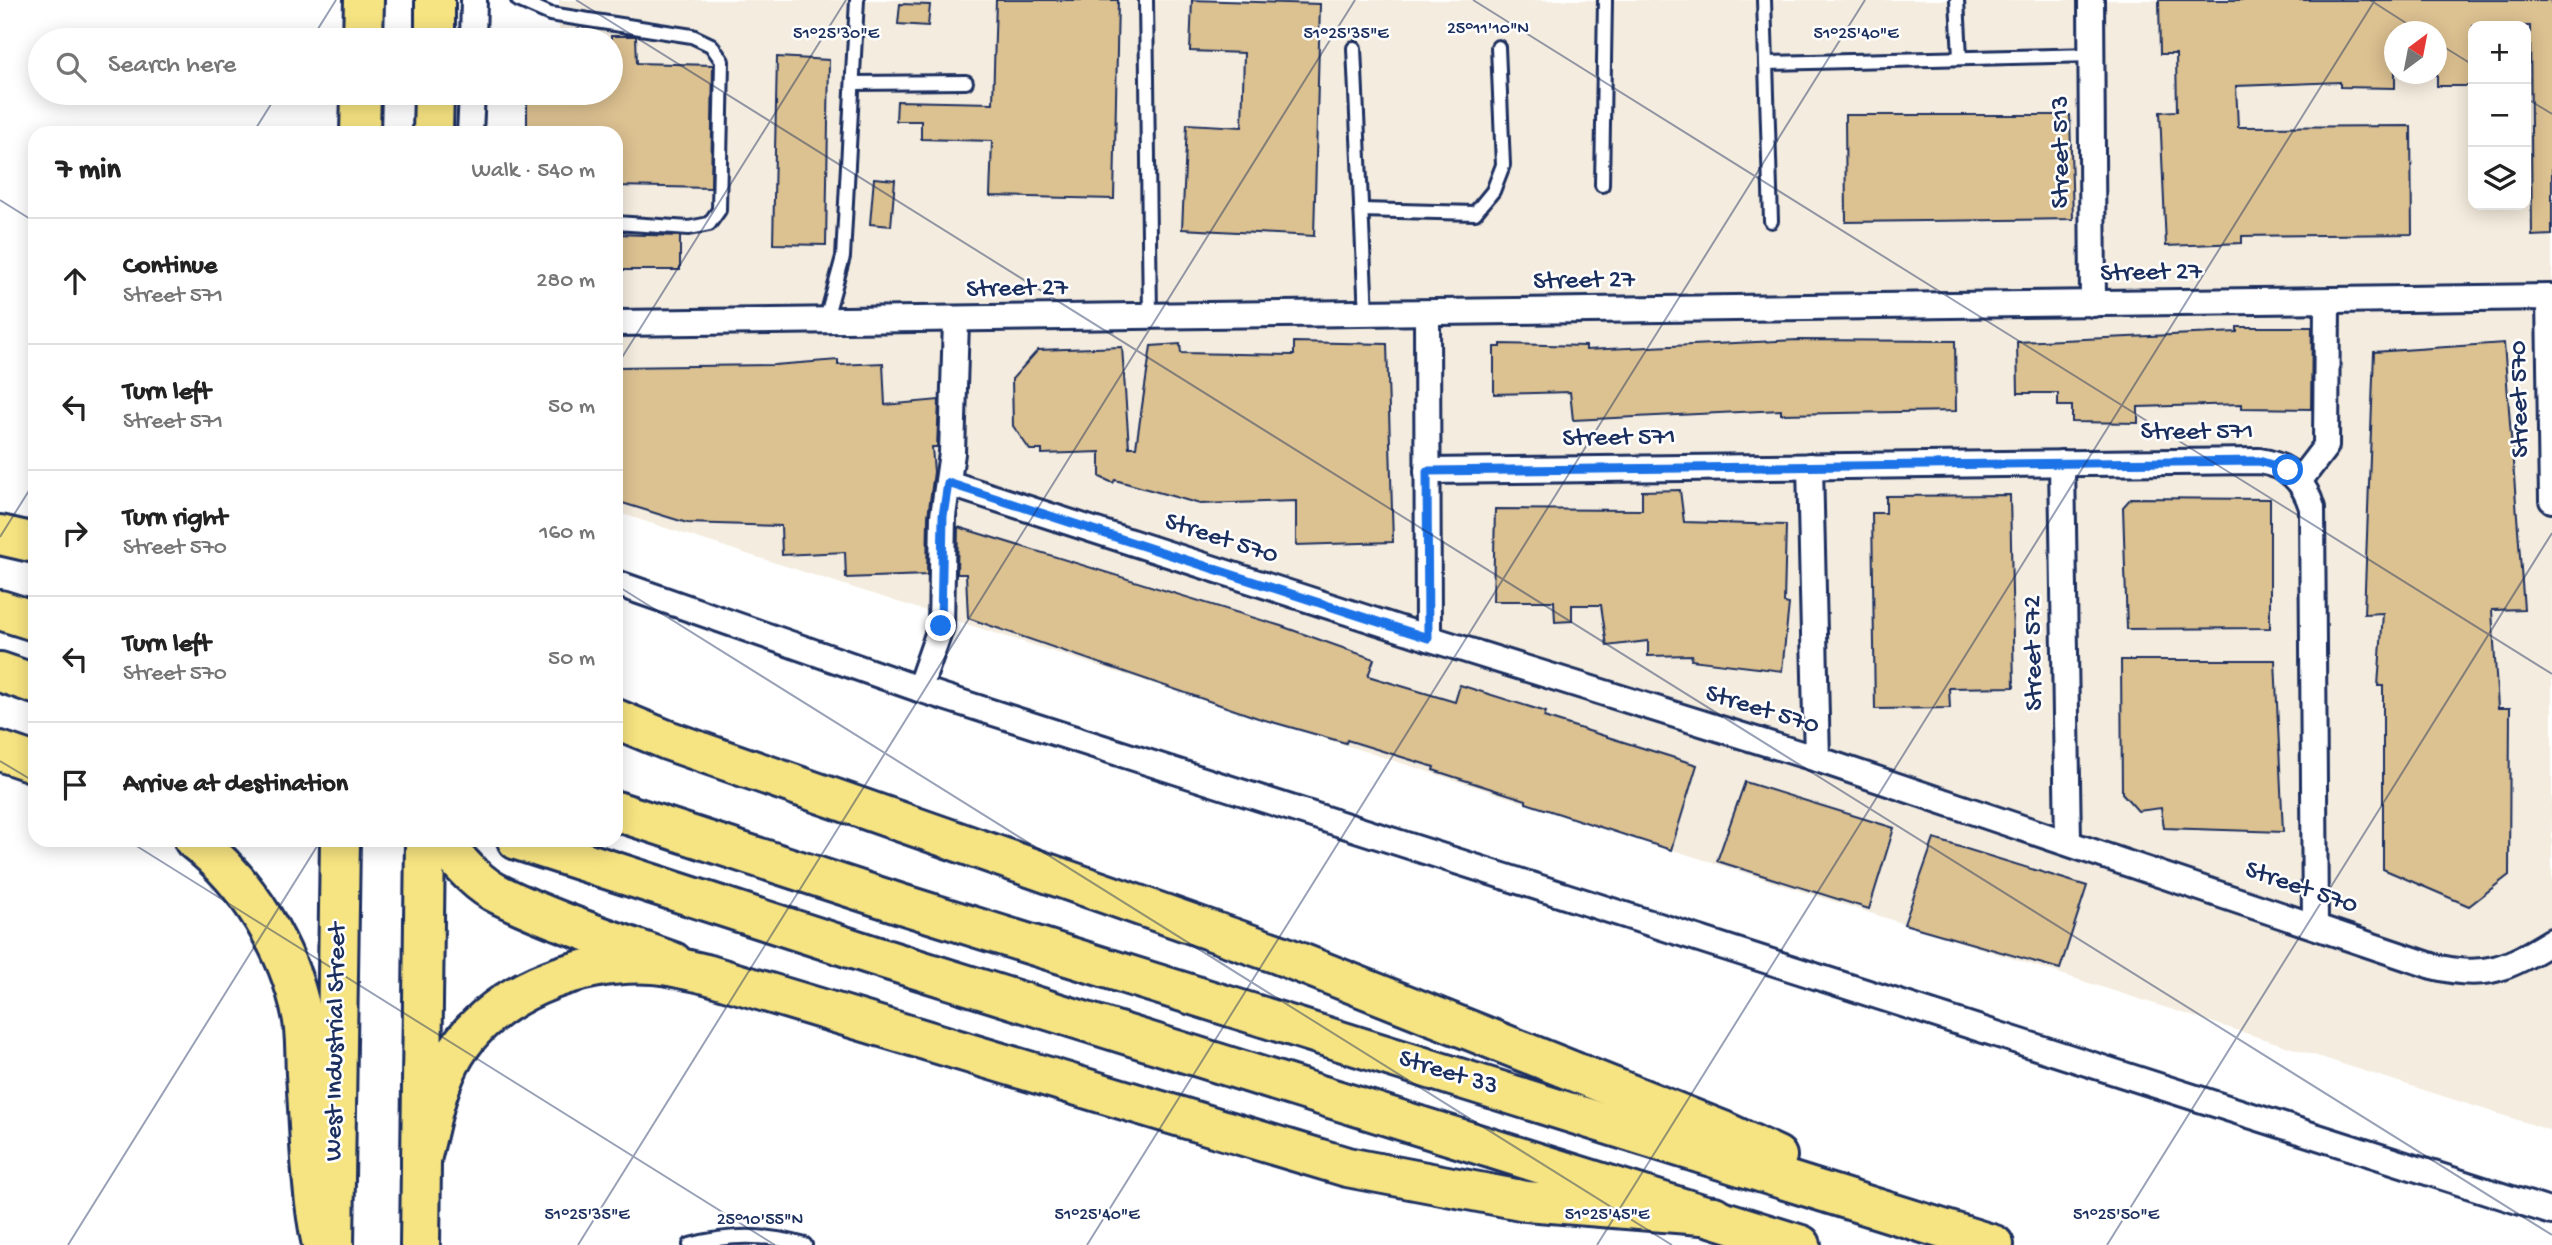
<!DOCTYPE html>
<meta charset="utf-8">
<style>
body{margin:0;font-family:"Gochi Hand",sans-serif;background:#f6f6f6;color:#222}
.controls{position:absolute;right:21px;top:21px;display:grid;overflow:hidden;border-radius:14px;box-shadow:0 4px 18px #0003}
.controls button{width:63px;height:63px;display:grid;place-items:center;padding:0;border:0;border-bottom:2px solid #e0e0e0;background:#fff;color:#222;font:35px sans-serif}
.compass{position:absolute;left:2384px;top:21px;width:63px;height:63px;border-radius:50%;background:#fff;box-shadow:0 4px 18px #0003;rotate:32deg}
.stop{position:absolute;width:21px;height:21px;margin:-16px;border:5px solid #1a73e8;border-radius:50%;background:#fff}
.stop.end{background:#1a73e8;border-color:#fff;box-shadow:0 2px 7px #0008}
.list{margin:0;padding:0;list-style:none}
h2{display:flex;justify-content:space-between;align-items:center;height:91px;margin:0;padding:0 28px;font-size:30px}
h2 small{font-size:23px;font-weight:400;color:#767676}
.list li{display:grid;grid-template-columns:46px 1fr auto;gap:21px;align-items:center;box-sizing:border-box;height:126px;padding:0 28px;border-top:2px solid #e0e0e0}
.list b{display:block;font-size:26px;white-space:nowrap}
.list p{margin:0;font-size:23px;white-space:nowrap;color:#767676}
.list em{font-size:23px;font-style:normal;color:#767676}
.icon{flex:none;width:38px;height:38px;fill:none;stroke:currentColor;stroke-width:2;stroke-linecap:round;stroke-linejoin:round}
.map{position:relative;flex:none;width:2552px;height:1245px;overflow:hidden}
.search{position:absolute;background:#fff;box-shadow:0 4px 18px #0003;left:28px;top:28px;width:595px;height:77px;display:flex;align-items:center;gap:18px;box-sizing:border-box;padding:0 24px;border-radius:38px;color:#767676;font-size:26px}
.panel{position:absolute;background:#fff;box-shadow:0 4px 18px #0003;left:28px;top:126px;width:595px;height:721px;border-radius:21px}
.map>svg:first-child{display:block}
</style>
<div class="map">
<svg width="2552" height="1245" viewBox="0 0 2552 1245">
<rect width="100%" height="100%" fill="#fff"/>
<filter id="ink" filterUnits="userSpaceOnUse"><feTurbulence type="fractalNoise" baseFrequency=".0143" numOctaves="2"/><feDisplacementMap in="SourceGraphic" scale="14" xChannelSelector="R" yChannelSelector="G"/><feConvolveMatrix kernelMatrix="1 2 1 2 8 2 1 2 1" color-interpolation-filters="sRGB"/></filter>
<g filter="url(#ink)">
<path fill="#f4ecde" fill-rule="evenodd" d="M559 0H2552V1131L616 512V133H557L558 93H611V40H559ZM2473 26H2526V205H2473ZM2394 32H2436V74H2394Z"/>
<g fill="#dcc191" stroke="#1b2f5e" stroke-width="2">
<polygon points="996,0 1118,0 1114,199 990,196 992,141 921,139 921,121 896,121 897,101 993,103"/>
<polygon points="1192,0 1320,4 1314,236 1182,229 1187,124 1242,127 1244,53 1190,51"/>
<polygon points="2159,0 2552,0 2552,235 2532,236 2530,26 2473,26 2473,86 2437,86 2437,32 2395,32 2395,88 2340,87 2340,82 2236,86 2238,127 2411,126 2412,234 2242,236 2242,243 2166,246 2160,112 2177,111 2176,54 2160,54"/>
<polygon points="900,4 930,5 928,26 898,24"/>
<polygon points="611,36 636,36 637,63 713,65 711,188 616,186 616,133 527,133 527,93 611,93"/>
<polygon points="777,57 829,60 826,245 773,244"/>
<polygon points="1845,115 2070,115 2073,219 1846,222"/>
<polygon points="874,178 895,180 891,226 870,224"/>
<polygon points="616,234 680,236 680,270 616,270"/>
<polygon points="2237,327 2312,327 2311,409 2242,408 2242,404 2138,407 2138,423 2072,422 2072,406 2058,406 2058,393 2018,393 2017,342 2237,332"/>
<polygon points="1798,340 1955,341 1956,411 1781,414 1781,410 1573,420 1570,392 1494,394 1494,347 1501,347 1501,344 1586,346 1586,350"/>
<polygon points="1294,342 1387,344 1393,542 1296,545 1296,501 1200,504 1115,480 1113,483 1100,477 1100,452 1042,454 1042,450 1030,450 1013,426 1012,379 1038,350 1122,347 1129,447 1136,447 1151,346 1180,344 1181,353 1294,355"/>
<polygon points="2504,343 2524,609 2492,610 2498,708 2510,708 2509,875 2469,906 2383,869 2383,686 2378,686 2383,613 2364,614 2374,352"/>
<polygon points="838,360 838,365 883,363 885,405 939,400 937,447 932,447 934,472 928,516 927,575 846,578 845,552 782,555 781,526 687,523 616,501 616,367 774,365"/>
<polygon points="1680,490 1684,522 1786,525 1784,603 1789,604 1782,671 1691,660 1692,655 1648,656 1648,641 1607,646 1601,605 1572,605 1572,621 1555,622 1554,601 1493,601 1495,509 1642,510 1642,491"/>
<polygon points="2010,495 2014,687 1949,688 1950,708 1875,709 1872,513 1886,513 1886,496"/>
<polygon points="2131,498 2270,499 2270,628 2127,629 2123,507"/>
<polygon points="958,527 1281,626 1374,659 1368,676 1455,702 1460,685 1546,712 1544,717 1697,765 1671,850 1526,803 1526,800 1433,770 1434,767 1347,740 1346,743 1258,718 968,618 966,574 957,574"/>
<polygon points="2121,660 2275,660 2283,832 2164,828 2161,808 2138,811 2122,793"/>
<polygon points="1745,782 1894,828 1869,909 1717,861"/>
<polygon points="1934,839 2087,886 2060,969 1904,924"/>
</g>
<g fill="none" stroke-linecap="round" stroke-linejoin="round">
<g stroke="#1b2f5e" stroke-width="18">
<g id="lane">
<polyline points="518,0 550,14 692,36 711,45 722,61 719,210 709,224 689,228 616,223"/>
<polyline points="1146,0 1150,317"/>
<polyline points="1764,0 1771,221"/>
<polyline points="1957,0 1960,57"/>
<polyline points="1354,48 1366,315"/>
<polyline points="1766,63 2092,55"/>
<polyline points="853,83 966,82"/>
<polyline points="1602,185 1605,0"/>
<polyline points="1361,210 1475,213 1493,191 1503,165 1498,47"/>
<polyline points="826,319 843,257 857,0"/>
<path d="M690 1245C730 1234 765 1234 805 1245"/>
</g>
</g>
<g stroke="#1b2f5e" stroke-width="30">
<g id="street">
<polyline points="2091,0 2093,304"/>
<polyline points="473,40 474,0"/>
<polyline points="470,133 472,93"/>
<polyline points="2549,297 2552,500"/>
<polyline points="1427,314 1428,638"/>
<polyline points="616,323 2552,297"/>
<polyline points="2062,463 2068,842"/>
<polyline points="1810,466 1817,759"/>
<path d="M1427 471 2259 461C2288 465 2304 480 2312 508L2315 924"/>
<polyline points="2300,480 2326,446 2327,301"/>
<path d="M948 483 1428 638 1817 759 2432 966C2485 980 2508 968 2552 941"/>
<polyline points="616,583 919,689 2552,1212"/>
<polyline points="919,689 941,626 943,516 952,453 956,321"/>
</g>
</g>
<g stroke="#1b2f5e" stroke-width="44">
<g id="primary">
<polyline points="363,40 364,0"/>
<polyline points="435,40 435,0"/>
<polyline points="360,133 361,93"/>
<polyline points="433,133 434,93"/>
<path d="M440 840C457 859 476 884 500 895 555 922 615 941 673 962"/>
<polyline points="334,1245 340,840"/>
<polyline points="420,1245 425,840"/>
</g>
</g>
<g stroke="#1b2f5e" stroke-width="44">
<g id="highway">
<polyline points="0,535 35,543"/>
<polyline points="0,610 35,621"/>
<polyline points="0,672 35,684"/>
<polyline points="616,719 667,740 1278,954 1723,1131 1777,1156"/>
<polyline points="0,751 35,763"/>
<polyline points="616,811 901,904 1994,1245"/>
<path d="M194 840C247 881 289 949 302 1015 306 1034 305 1055 306 1074 310 1131 310 1189 322 1245"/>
<polyline points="517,840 878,957 1801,1245"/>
<path d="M421 1160C429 1128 435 1092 450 1063 486 993 579 959 653 964 670 965 688 970 706 974L1347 1167 1526 1201 1714 1216"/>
</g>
</g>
<use href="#lane" stroke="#fff" stroke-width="12"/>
<use href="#street" stroke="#fff" stroke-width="24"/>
<use href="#primary" stroke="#f6e381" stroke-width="38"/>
<use href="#highway" stroke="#f6e381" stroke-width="38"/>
</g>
</g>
<g fill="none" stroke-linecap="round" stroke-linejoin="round" filter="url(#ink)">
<polyline stroke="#1a73e8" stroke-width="9" points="941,626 943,516 948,483 1428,638 1427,471 2259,461 2288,470"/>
</g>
<path fill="none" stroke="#1b2f5e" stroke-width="2" stroke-opacity="0.45" d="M576 0 2552 1235M1473 0 2552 674M2370 0 2420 32M311 40 336 0M2436 42 2473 65M2526 98 2552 114M253 133 278 93M0 200 35 222M616 367 846 0M0 537 35 481M616 585 1672 1245M0 761 35 782M127 840 775 1245M68 1245 321 840M578 1245 1355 0M1087 1245 1865 0M1597 1245 2375 0M2107 1245 2552 533"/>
<g text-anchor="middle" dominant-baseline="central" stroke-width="5" stroke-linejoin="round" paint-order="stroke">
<g font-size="26" fill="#1b2f5e" stroke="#fff">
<text transform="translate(2062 152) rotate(-90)">Street 513</text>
<text transform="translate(2151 274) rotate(-1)">Street 27</text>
<text transform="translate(1584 282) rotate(-1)">Street 27</text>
<text transform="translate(1017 290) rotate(-1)">Street 27</text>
<text transform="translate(2521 399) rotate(-91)">Street 570</text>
<text x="2197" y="433">Street 571</text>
<text transform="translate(1619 439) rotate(-1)">Street 571</text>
<text transform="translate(1221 540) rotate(18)">Street 570</text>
<text transform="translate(2035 653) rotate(-91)">Street 572</text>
<text transform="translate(1762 711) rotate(17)">Street 570</text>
<text transform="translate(2301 889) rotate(19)">Street 570</text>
<text transform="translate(337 1042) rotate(-89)">West Industrial Street</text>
<text transform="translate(1448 1074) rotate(17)">Street 33</text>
</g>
</g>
<g font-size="18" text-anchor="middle" fill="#1b2f5e" stroke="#fff" stroke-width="5" stroke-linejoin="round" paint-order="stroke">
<text x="1488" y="33">25°11'10"N</text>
<text x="836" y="38">51°25'30"E</text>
<text x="1346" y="38">51°25'35"E</text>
<text x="1856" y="38">51°25'40"E</text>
<text x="587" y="1219">51°25'35"E</text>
<text x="1097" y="1219">51°25'40"E</text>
<text x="1607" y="1219">51°25'45"E</text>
<text x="2116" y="1219">51°25'50"E</text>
<text x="760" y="1224">25°10'55"N</text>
</g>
</svg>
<div class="controls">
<button>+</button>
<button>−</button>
<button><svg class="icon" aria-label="layers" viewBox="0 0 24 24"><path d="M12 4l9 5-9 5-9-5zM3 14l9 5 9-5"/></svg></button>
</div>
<svg class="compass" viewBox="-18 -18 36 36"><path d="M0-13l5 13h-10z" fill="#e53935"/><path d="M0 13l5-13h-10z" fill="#767676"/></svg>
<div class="stop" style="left:2288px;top:470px"></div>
<div class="stop end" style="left:941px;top:626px"></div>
<div class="search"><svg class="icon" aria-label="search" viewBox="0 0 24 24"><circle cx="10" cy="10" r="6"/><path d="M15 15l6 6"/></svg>Search here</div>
<section class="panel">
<h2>7 min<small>Walk · 540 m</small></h2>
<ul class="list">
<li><svg class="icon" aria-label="ahead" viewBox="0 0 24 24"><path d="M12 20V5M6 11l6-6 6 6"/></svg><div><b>Continue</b><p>Street 571</p></div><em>280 m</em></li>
<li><svg class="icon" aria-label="left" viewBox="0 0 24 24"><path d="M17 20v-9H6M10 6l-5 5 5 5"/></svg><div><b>Turn left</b><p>Street 571</p></div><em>50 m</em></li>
<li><svg class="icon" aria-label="right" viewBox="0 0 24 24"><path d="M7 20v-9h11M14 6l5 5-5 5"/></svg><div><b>Turn right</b><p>Street 570</p></div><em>160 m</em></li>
<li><svg class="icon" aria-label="left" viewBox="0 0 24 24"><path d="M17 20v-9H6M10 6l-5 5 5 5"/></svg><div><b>Turn left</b><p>Street 570</p></div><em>50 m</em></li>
<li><svg class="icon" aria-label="arrive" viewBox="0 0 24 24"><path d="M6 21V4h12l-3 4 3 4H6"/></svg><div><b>Arrive at destination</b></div></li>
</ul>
</section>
</div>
